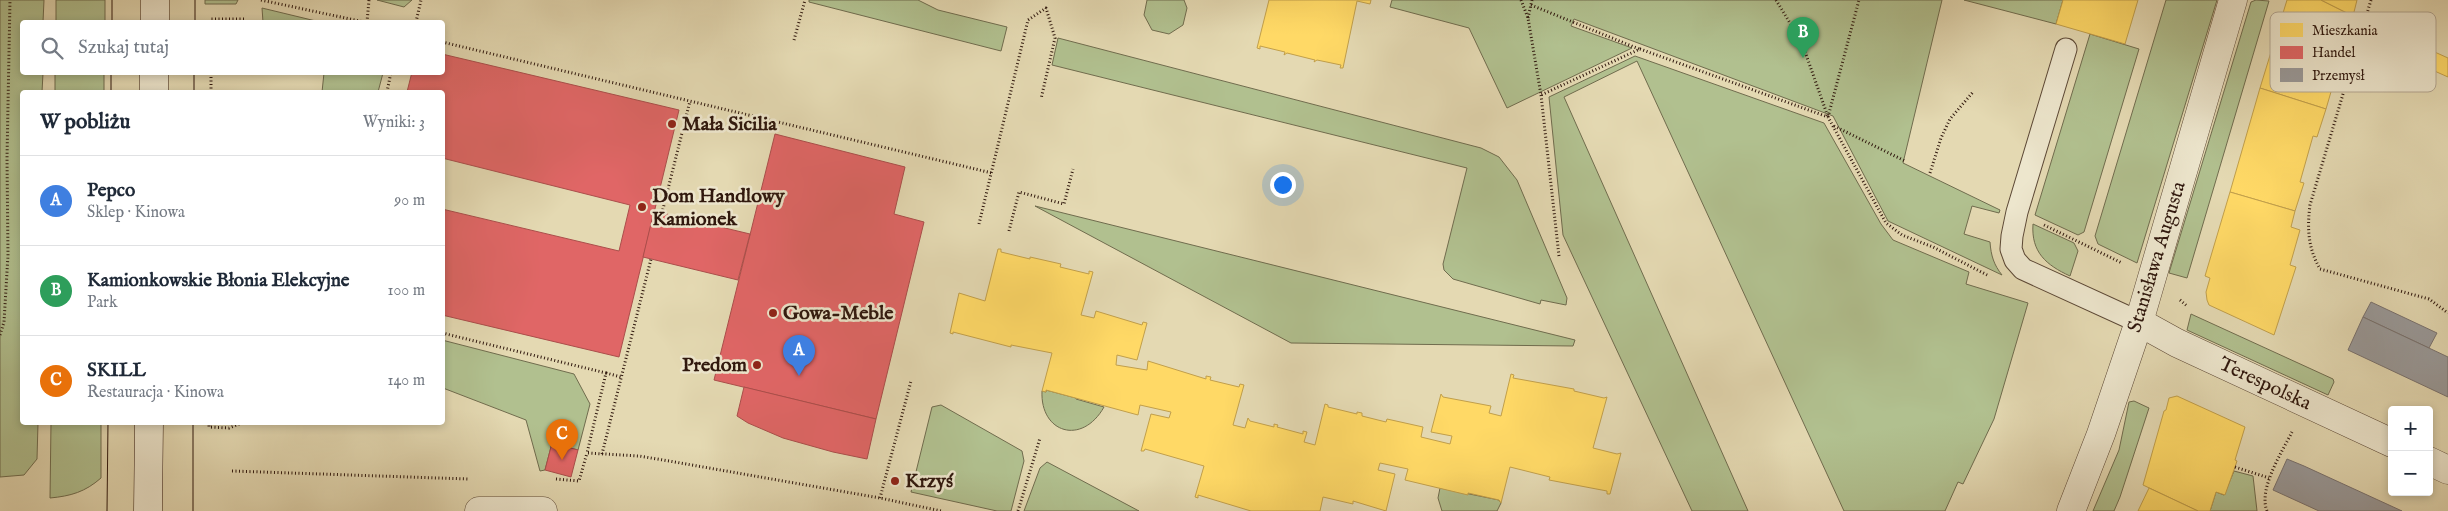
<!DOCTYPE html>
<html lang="pl">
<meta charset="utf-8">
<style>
body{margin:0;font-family:"IM FELL English",serif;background:#f6f6f7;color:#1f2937}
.controls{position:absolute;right:15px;bottom:15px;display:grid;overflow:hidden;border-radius:5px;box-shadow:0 2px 8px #0003}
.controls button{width:45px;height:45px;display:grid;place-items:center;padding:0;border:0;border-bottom:1px solid #e0e1e3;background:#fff;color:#1f2937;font:25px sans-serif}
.you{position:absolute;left:1282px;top:184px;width:18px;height:18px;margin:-12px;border:4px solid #fff;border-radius:50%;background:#1a73e8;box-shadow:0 0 0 8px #1a73e833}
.badge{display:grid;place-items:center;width:32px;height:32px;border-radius:50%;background:#2563eb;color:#fff;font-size:16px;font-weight:700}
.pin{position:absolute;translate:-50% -41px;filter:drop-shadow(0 1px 2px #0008)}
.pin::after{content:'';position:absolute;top:26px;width:18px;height:15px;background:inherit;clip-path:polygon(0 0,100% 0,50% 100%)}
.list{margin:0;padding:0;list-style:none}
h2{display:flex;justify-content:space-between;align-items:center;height:65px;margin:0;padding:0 20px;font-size:21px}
h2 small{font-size:16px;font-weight:400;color:#747a83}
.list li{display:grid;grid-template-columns:32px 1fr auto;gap:15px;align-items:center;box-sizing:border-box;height:90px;padding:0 20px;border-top:1px solid #e0e1e3}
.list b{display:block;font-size:19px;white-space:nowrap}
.list p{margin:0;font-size:16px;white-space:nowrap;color:#747a83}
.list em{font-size:16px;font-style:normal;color:#747a83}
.icon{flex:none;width:28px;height:28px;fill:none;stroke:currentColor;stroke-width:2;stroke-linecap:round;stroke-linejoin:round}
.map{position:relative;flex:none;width:2448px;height:511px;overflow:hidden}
.search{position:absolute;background:#fff;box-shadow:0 2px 8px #0003;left:20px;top:20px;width:425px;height:55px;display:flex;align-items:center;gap:12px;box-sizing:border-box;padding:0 18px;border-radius:5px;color:#747a83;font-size:19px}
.panel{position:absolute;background:#fff;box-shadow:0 2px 8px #0003;left:20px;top:90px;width:425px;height:335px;border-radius:5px}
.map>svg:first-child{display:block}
</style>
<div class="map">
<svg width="2448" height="511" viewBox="0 0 2448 511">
<rect width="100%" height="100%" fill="#e4d9b2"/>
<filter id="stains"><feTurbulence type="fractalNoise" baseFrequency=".004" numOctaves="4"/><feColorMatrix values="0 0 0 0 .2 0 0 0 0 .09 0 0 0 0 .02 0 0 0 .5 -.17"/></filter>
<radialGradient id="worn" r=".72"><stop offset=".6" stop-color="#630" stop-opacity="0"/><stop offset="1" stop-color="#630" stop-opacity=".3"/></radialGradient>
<g fill="#b1c08f" stroke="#706c4e">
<polygon points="0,0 44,0 43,22 22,22 22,72 43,73 42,92 22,92 22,422 38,423 37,459 24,475 0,477"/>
<rect x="56" y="0" width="49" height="22"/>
<polygon points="205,0 238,0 236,4 205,4"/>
<polygon points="377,0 412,0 404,7"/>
<polygon points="809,0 918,0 938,10 1007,27 1001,51 809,2"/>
<polygon points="1147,0 1184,0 1187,8 1183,25 1169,34 1152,30 1144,15"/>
<path d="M1392 0H1942L1903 163 2000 210 1999 213 1972 206 1964 234 1990 242C1991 256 1994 265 2002 275L1888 221 1833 116 1574 19 1571 26 1632 48 1507 108 1469 28 1390 7Z"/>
<polygon points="1964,0 2063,0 2056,24"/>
<polygon points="2166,0 2217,0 2137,263 2098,244 2095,236"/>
<polygon points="2256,0 2269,1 2187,278 2169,273 2251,2"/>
<polygon points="262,8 320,22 263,22"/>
<polygon points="2090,34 2139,49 2084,232 2078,235 2035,215"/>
<polygon points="1058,38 1481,148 1499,157 1517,180 1567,298 1566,305 1541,300 1540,304 1453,279 1444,270 1443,264 1467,168 1052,65"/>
<polygon points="1635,56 1824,123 1881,224 1893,240 1969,272 1966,284 2028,303 1994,419 1963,484 1958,482 1945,511 1844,511 1637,61 1564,97 1748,511 1692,511 1563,235 1549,97"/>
<rect x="55" y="73" width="49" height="19"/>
<polygon points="324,73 324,72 383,73 378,92 322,92"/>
<polygon points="1035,206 1575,340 1573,346 1291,343"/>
<path d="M2033 224 2074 243 2078 251 2070 276C2046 265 2031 252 2033 224Z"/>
<polygon points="2191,314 2333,379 2334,382 2328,395 2187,330"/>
<polygon points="442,340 574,374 590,404 578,450 552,443 545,470 540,471 526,420 443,388"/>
<path d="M1046 390 1076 398V399L1104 407C1082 446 1040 433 1042 391L1046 392Z"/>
<polygon points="2134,401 2149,408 2120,497 2114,511 2093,511 2119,450 2129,402"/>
<polygon points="941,405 1022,451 1024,461 1011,511 997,511 911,492 932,407"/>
<path d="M51 423H101V478C85 492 71 496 50 498Z"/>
<polygon points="1047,462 1139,511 1024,511 1040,468"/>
<polygon points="2234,471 2253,476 2257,511 2210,511 2216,492 2224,495"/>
<polygon points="1440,488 1499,500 1501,503 1497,511 1442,511 1438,498"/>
</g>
<g fill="#ffd966" stroke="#c19f4b">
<polygon points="1269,0 1371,0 1370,4 1357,1 1343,68 1340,68 1341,65 1317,60 1314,62 1315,60 1287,53 1284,55 1285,52 1260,46 1260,49 1257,48"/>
<polygon points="2063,0 2138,0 2125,44 2056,24"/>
<polygon points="2287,0 2321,0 2353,16 2326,109 2260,88"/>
<polygon points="2321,0 2357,0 2353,16"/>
<polygon points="2428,49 2448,58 2448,77 2421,65"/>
<polygon points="2260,88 2326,109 2317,137 2313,136 2300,182 2304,183 2295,211 2230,192"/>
<polygon points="2230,192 2295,211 2291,227 2300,230 2290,265 2296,267 2274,335 2209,305 2207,300 2206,292 2210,278 2205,276"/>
<polygon points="998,249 1001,249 1001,252 1030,259 1030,257 1061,264 1060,267 1089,274 1089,271 1093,272 1081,315 1094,318 1096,311 1142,325 1143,322 1147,323 1137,360 1117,355 1116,365 1147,370 1148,361 1206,379 1206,376 1211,377 1210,380 1239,387 1240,384 1244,385 1233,425 1245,428 1248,418 1250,421 1274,427 1274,424 1278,425 1277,427 1303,434 1303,431 1307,432 1304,442 1315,445 1325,404 1328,405 1328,407 1357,414 1357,412 1362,413 1362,416 1386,422 1387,419 1423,427 1421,437 1450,444 1452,436 1431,432 1441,394 1443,397 1491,406 1489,413 1501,416 1511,374 1514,375 1513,378 1574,389 1574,391 1604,398 1607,397 1593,448 1617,454 1621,453 1610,494 1607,494 1607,491 1549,480 1550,477 1510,467 1501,503 1499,500 1468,493 1468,495 1405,480 1408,469 1380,463 1378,470 1395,474 1386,511 1353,501 1353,504 1323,497 1320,511 1251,511 1198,495 1198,498 1195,497 1204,466 1145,449 1144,451 1141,451 1151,414 1169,418 1171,412 1140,405 1138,415 1046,390 1046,392 1042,391 1052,353 1011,345 1011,347 953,332 953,334 950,333 959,293 985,301"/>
<polygon points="2177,396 2245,427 2235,460 2237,461 2235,467 2225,495 2216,492 2210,511 2198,511 2143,485 2164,411 2166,410 2169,398"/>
<polygon points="2149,488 2198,511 2138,511"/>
</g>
<g fill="#e06666" stroke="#ab4e4b">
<polygon points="442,54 679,110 619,357 442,315 442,209 619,251 630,205 442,158 442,92 407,92 412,72 442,72"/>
<polygon points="775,134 905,167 894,214 924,222 876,419 714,380"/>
<polygon points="654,211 750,234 738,280 643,257"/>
<polygon points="744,387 876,419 867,459 833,452 783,438 748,423 737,416"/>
<polygon points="552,443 578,450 571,477 545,470"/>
</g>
<g fill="#999" stroke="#79726f">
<polygon points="2371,302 2437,333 2429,348 2363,317"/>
<polygon points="2363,317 2448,357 2448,397 2348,350"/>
<polygon points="2287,459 2304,466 2402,511 2319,511 2273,490"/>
</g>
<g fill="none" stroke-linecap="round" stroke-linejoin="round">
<g stroke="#5c4836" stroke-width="23">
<polyline id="lane" points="2066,49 2017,212 2012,236 2011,249 2015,260 2023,269 2139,322"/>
</g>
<g stroke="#5c4836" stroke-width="29">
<g id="street">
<polyline points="2139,322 2177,343 2392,443"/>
<polyline points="2429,461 2448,470"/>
<polyline points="479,511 543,511"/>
<polyline points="2071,511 2101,434 2139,322 2233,0"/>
</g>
</g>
<g stroke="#2f170d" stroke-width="29">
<g id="secondary">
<polyline points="155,22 155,0"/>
<polyline points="154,92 154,72"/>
<polyline points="148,511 149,422"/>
</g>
</g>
<g stroke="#2f170d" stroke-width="3" stroke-dasharray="1 2.5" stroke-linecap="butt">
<polyline points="261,0 364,22"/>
<polyline points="1521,0 1528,18 1541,95 1640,49 1828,117 1886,223 1902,235 1933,247 1989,276"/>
<polyline points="1776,0 1802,43 1828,117"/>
<path d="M2371 0 2310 205C2307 229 2308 248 2320 269L2429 299 2448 313"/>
<polyline points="1531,5 1639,49"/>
<polyline points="1528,18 1532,0"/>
<polyline points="211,22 211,19 244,19"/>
<polyline points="367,22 369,0"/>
<polyline points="416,22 421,0"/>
<polyline points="794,40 805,0"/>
<polyline points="442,42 992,173"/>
<polyline points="211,92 211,72"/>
<polyline points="387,92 391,72"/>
<polyline points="1541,95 1559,256"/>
<polyline points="1828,117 1859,0"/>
<polyline points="1834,126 1905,161"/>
<polyline points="1930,173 1941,138 1950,119 1973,92"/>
<polyline points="662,213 690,101"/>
<polyline points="979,224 1028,20 1046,8 1055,38 1041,99"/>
<polyline points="2044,225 2122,263"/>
<polyline points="1009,231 1019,192 1064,204 1073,169"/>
<polyline points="2180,300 2187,306"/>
<polyline points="442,333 606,373 587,453 639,456 669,461 880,498 941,511"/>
<polyline points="0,335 4,322 8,255 7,158 10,0"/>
<polyline points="606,373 621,377"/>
<polyline points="209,422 209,427 229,428 244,422"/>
<polyline points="602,454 651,259"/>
<polyline points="2235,467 2269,478"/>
<polyline points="232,471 468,479"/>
<polyline points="556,479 579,481 587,453"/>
<polyline points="880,498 911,381"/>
<polyline points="1018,511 1040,438"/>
<path d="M2267 511C2258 489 2282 452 2292 432"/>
</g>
<use href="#lane" stroke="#ede6cd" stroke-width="21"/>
<use href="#street" stroke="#ede6cd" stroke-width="28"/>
<use href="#secondary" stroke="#ede6cd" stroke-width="28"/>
<g stroke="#2f170d" stroke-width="1">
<polyline points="112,22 112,0"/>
<polyline points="195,22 195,0"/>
<polyline points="111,92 111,72"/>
<polyline points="194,92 194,72"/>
<polyline points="193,422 193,511"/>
<polyline points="107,511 108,422"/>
</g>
</g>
<g fill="#8f2418" stroke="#ede6cd" stroke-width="2">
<circle cx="672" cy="124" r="5"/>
<circle cx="642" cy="207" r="5"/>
<circle cx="773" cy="313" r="5"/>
<circle cx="757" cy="365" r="5"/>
<circle cx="895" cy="481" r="5"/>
</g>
<g text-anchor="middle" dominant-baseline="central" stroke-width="5" stroke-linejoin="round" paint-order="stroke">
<g font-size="20" font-weight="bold" fill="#2f170d" stroke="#ede6cd" text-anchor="start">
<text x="682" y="124">Mała Sicilia</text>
<text x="652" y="196">Dom Handlowy<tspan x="652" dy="23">Kamionek</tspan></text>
<text x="783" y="313">Gowa-Meble</text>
<text x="747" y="365" text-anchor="end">Predom</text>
<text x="905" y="481">Krzyś</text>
</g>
<g font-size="20" fill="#2f170d" stroke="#ede6cd">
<text transform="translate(2157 257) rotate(-73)">Stanisława Augusta</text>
<text transform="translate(2265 384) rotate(25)">Terespolska</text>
</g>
</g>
<rect x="2270" y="12" width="166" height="80" rx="8" fill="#ede6cd" stroke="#b4a893" stroke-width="1"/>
<rect x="2280" y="23" width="23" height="14" fill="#ffd966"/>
<rect x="2280" y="46" width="23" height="13" fill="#e06666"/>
<rect x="2280" y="68" width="23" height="14" fill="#999"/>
<g font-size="14" fill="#2f170d">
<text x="2312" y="35">Mieszkania</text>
<text x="2312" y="57">Handel</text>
<text x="2312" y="80">Przemysł</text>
</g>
<rect width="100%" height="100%" filter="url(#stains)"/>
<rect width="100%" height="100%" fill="url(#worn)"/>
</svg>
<div class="controls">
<button>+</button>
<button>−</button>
</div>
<div class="you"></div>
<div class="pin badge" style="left:799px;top:376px;background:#3f7fe0">A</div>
<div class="pin badge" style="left:1803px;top:58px;background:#2e9e5b">B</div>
<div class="pin badge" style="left:562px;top:460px;background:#e8710a">C</div>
<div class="search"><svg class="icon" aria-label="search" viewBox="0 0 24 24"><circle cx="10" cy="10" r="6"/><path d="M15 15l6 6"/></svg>Szukaj tutaj</div>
<section class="panel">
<h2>W pobliżu<small>Wyniki: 3</small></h2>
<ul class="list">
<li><span class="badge" style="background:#3f7fe0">A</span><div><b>Pepco</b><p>Sklep · Kinowa</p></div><em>90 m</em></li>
<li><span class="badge" style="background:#2e9e5b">B</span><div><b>Kamionkowskie Błonia Elekcyjne</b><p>Park</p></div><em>100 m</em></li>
<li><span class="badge" style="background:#e8710a">C</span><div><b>SKILL</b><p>Restauracja · Kinowa</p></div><em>140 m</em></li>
</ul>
</section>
</div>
